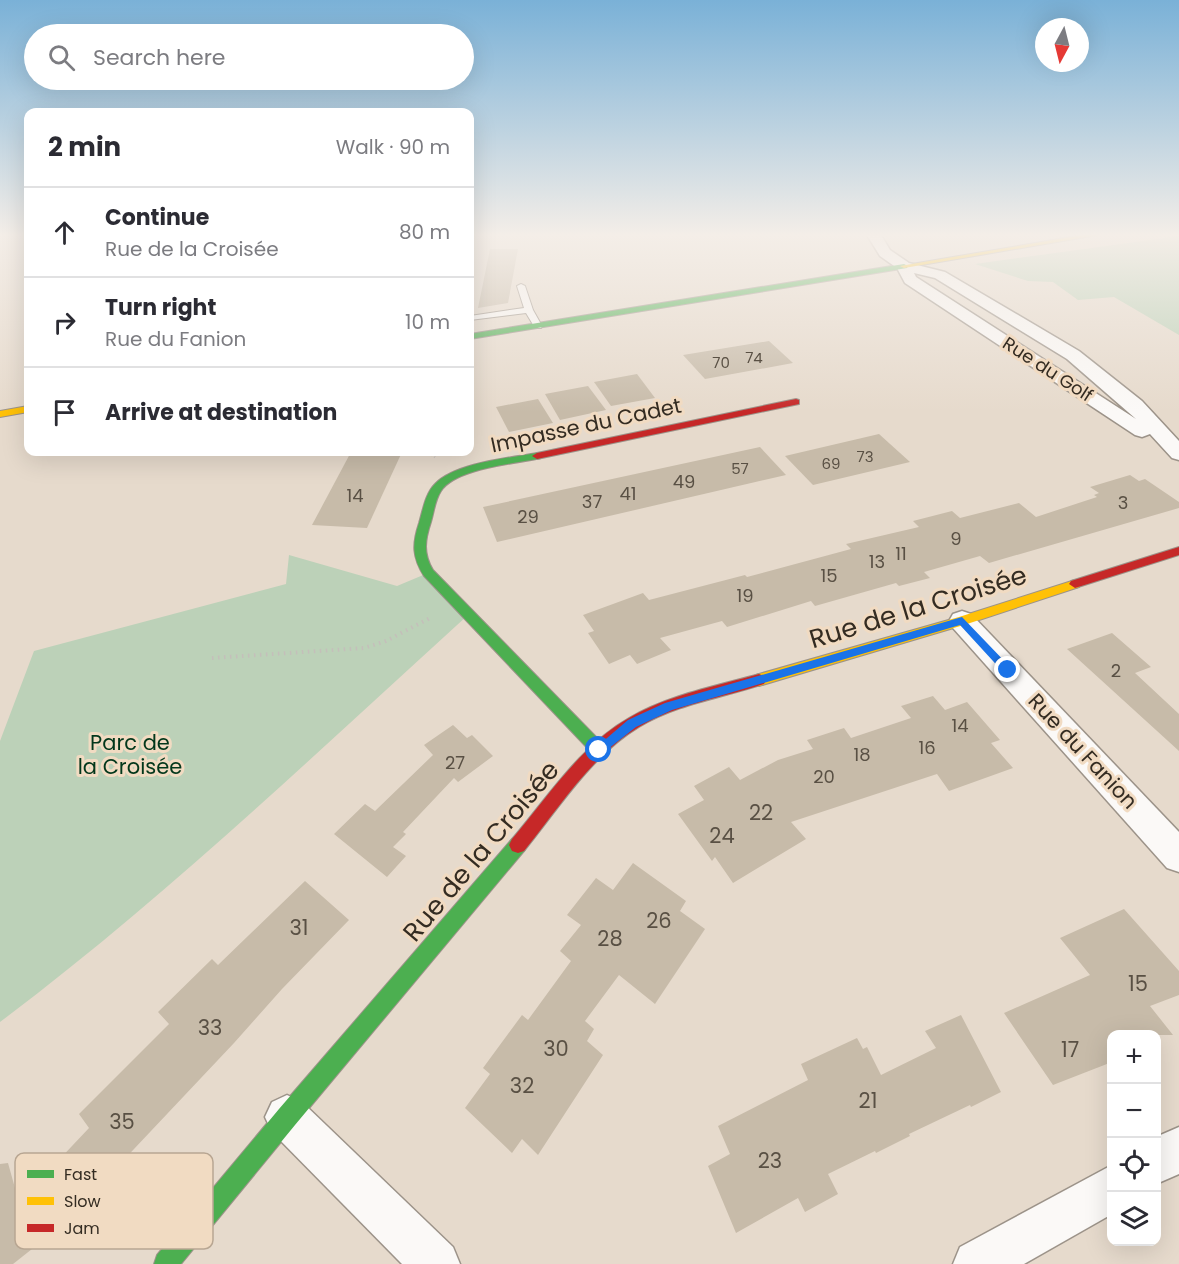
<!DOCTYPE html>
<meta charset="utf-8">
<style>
body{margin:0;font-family:Poppins,sans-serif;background:#f2f2f3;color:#2b2b33}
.controls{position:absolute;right:18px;bottom:18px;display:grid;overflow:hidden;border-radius:12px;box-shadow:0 6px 24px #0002}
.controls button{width:54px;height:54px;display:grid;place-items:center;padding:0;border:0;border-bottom:2px solid #e1e1e2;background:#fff;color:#2b2b33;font:30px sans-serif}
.compass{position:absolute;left:1035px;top:18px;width:54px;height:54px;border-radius:50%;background:#fff;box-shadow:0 6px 24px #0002;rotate:187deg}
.stop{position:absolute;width:18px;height:18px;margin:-14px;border:4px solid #1a73e8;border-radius:50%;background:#fff}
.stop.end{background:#1a73e8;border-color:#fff;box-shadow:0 2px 6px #0008}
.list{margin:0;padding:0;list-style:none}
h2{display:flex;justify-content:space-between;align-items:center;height:78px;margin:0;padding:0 24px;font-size:26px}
h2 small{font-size:20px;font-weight:400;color:#7c7c81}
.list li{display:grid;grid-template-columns:39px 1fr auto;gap:18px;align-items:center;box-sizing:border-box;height:90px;padding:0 24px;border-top:2px solid #e1e1e2}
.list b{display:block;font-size:22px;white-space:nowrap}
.list p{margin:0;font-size:20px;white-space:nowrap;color:#7c7c81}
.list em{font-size:20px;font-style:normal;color:#7c7c81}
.icon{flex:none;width:33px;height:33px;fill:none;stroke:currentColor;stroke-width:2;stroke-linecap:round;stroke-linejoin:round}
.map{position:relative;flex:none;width:1179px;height:1264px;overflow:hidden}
.search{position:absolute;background:#fff;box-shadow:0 6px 24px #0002;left:24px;top:24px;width:450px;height:66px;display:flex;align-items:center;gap:15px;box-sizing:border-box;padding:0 21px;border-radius:33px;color:#7c7c81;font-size:22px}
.panel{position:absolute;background:#fff;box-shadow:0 6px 24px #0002;left:24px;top:108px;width:450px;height:348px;border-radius:12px}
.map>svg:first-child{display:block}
</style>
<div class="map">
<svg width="1179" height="1264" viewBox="0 0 1179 1264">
<rect width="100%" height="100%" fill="#e6dacc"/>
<g fill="#bcd1b8">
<polygon points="1179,236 1179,335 1114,297 1078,300 1053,282 1028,281 975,264"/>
<path d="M289 555 397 586 428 573 468 615C315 754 165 898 0 1022V741L34 651 286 584Z"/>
</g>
<g fill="#c7bba9">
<polygon points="490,249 518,249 508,303 478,308"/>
<polygon points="769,341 793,363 705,379 683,355"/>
<polygon points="637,374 655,398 611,406 594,382"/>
<polygon points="588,386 606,410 560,420 545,394"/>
<polygon points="538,399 553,423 509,432 496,407"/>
<polygon points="879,434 910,462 813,485 785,456"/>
<polygon points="760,447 786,475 497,542 483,507"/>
<polygon points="351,452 402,452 367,528 312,525"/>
<polygon points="1130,475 1139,481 1145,479 1179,502 1179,508 989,563 980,556 924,572 930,578 899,586 896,583 815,606 811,601 727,627 722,621 660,638 671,650 637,664 630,655 609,664 588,633 594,631 583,615 643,593 649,600 745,575 747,577 851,549 846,544 919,527 913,521 952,511 960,518 1019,503 1036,517 1097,497 1094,495 1099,493 1090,487"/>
<polygon points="1112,633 1151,667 1135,673 1179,714 1179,751 1067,649"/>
<polygon points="933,696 945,710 967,702 1000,740 991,743 1013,768 949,791 937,774 791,822 806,839 733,883 715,857 712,861 678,814 704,800 694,786 729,767 740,780 778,760 813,749 807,740 844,728 851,738 911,718 901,706"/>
<polygon points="453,725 467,738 472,735 493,756 458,782 454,778 403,832 406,834 393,847 406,856 387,877 334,834 365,804 375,811 433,755 424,745"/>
<polygon points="633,863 686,901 680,911 705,929 655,1004 619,975 585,1021 594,1029 587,1041 603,1055 538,1155 522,1139 512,1153 465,1108 490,1074 483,1068 522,1015 528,1020 571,961 560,951 581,925 567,915 596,878 613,890"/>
<polygon points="305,881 349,920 282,989 234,1043 84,1202 55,1164 89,1128 79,1114 169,1024 158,1012 212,959 218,965"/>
<polygon points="1124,909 1179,971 1179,995 1150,1006 1173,1035 1112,1035 1112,1062 1053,1085 1004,1013 1090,975 1060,938"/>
<polygon points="961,1015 1001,1092 971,1107 970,1105 909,1134 910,1136 876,1153 875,1151 828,1174 838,1194 805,1212 798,1198 736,1233 708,1166 730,1154 718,1126 808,1080 801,1064 857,1038 863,1049 867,1047 881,1075 936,1048 925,1031"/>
<polygon points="8,1163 32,1249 13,1264 0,1264 0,1164"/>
</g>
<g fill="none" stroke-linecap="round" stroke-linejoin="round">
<g stroke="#9c9389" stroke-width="2">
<polygon id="lane" points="521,284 525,286 533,310 542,326 541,328 535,328 526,313 470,320 470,316 524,308 517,286"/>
</g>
<g stroke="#9c9389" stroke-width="3">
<g id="street">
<path d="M867 235H881L890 250 909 263 945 272 1079 351 1142 401 1179 441V460L1172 458 1150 434 1142 437 1135 435 905 283 897 268 880 256ZM914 273 935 278 1067 359 1136 419 916 277Z"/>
<polygon points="962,611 971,614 1179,832 1179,872 1167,868 953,628 949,621 953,614"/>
<polygon points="287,1095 302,1102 453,1247 460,1264 402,1264 272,1132 265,1117 272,1102"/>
<polygon points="1179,1127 1179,1174 1156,1184 1156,1137"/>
<polygon points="1112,1165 1112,1214 1024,1264 953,1264 960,1247"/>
</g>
</g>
<g stroke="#9c9389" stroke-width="2">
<g id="fast">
<polygon points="904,264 908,266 907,268 470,339 470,334"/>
<path d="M537 453 542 456 541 458C515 464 456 468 441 491 435 500 434 512 431 522 425 540 423 553 433 570L604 745 607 750 604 755 599 757 594 755 424 576C412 557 412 544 419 523 423 510 425 494 435 484 455 463 509 458 537 453Z"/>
<polygon points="518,837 524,839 527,845 524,851 295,1125 181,1264 154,1264 157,1255 279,1109 512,839"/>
</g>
</g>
<g stroke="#9c9389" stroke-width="2">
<g id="slow">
<polygon points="1082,235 1098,235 904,268 900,266"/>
<polygon points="28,406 28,412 0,417 0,411"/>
<polygon points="1075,580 1081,584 1079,587 967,624 759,686 754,684 752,680 754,676 759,674 959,617"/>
</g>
</g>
<g stroke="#9c9389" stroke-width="2">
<g id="jam">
<polygon points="796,399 799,400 799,404 537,459 532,456 537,453"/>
<polygon points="1179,547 1179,555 1075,588 1069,584 1071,581"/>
<path d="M759 674 764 676 766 680 764 684C722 698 677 704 639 727 591 756 559 808 524 851L518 853 512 851 509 845 512 839C547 798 581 745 629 718 668 695 716 686 759 674Z"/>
</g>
</g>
<polyline stroke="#c4bfba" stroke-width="3" stroke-dasharray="1 3" stroke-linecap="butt" points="428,452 435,457"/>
<polyline stroke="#c4bfba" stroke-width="4" stroke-dasharray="1.5 4.5" stroke-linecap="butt" points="212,658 364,648 386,641 430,618"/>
<use href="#lane" fill="#fbf9f7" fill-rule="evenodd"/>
<use href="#street" fill="#fbf9f7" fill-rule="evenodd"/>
<use href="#fast" fill="#4caf50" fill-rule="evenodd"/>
<use href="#slow" fill="#ffc107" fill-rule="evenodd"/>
<use href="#jam" fill="#c62828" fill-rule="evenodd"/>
</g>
<linearGradient id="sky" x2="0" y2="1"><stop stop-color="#7ab1d7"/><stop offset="0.57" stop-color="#f4eee8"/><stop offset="1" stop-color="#f4eee8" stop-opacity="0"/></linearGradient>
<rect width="1179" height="412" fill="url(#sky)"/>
<polygon fill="#1a73e8" points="962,617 1011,668 1011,673 1004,673 960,625 672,710 636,727 603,753 599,754 593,750 628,720 665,703"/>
<g text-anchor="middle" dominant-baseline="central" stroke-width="6" stroke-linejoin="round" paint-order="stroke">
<g font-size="15" fill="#595044">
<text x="754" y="357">74</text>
<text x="721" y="362">70</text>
<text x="865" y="456">73</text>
<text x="831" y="463">69</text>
<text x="740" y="468">57</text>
</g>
<g font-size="18" fill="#342c22" stroke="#f1dbc2">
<text transform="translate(1048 369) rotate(33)">Rue du Golf</text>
</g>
<g font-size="18" fill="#595044">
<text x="684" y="481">49</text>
<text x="628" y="493">41</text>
<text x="355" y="495">14</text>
<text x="592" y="501">37</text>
<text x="1123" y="502">3</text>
<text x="528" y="516">29</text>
<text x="956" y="538">9</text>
<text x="901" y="553">11</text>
<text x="877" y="561">13</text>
<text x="829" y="575">15</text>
<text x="745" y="595">19</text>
<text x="1116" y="670">2</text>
<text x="960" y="725">14</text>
<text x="927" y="747">16</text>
<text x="862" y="754">18</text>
<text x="455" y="762">27</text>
<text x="824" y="776">20</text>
</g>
<g font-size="21" fill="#342c22" stroke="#f1dbc2">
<text transform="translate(586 425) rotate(-12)">Impasse du Cadet</text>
<text transform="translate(1083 751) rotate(47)">Rue du Fanion</text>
</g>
<g font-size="21" fill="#02371b" stroke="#f1dbc2">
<text x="130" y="742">Parc de<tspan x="130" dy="24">la Croisée</tspan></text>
</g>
<g font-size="21" fill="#595044">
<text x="761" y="812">22</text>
<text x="722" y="835">24</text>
<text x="659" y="920">26</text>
<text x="299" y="927">31</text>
<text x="610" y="938">28</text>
<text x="1138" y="983">15</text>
<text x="210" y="1027">33</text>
<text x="556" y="1048">30</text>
<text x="1070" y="1049">17</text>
<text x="522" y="1085">32</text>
<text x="868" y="1100">21</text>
<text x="122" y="1121">35</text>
<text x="770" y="1160">23</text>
</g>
<g font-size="26" fill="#342c22" stroke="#f1dbc2">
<text transform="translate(918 607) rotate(-17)">Rue de la Croisée</text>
<text transform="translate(481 851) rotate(-50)">Rue de la Croisée</text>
</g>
</g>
<rect x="15" y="1153" width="198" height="96" rx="9" fill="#f1dbc2" stroke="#b8a692" stroke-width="1.5"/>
<rect x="27" y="1170" width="27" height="8" fill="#4caf50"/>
<rect x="27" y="1197" width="27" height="8" fill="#ffc107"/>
<rect x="27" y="1224" width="27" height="8" fill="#c62828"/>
<g font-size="16" fill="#342c22">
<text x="64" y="1180">Fast</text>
<text x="64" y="1207">Slow</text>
<text x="64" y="1234">Jam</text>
</g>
</svg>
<div class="controls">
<button>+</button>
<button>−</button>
<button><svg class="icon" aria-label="locate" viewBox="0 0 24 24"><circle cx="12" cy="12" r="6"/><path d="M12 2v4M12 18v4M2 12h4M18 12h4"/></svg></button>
<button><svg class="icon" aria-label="layers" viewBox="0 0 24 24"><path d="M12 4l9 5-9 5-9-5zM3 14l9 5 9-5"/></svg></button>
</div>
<svg class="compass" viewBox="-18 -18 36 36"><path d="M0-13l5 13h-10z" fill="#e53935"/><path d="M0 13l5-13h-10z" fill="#7c7c81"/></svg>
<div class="stop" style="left:599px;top:750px"></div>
<div class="stop end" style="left:1008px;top:670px"></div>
<div class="search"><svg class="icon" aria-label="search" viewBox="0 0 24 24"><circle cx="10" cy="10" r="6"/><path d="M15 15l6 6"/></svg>Search here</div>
<section class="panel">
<h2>2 min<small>Walk · 90 m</small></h2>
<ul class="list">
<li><svg class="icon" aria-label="ahead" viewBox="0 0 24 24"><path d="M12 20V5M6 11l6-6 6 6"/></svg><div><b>Continue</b><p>Rue de la Croisée</p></div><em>80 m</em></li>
<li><svg class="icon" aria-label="right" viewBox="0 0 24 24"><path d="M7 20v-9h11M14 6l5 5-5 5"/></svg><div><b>Turn right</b><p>Rue du Fanion</p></div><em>10 m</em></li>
<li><svg class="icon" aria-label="arrive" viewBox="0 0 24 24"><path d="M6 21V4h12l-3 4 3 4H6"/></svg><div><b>Arrive at destination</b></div></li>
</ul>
</section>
</div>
